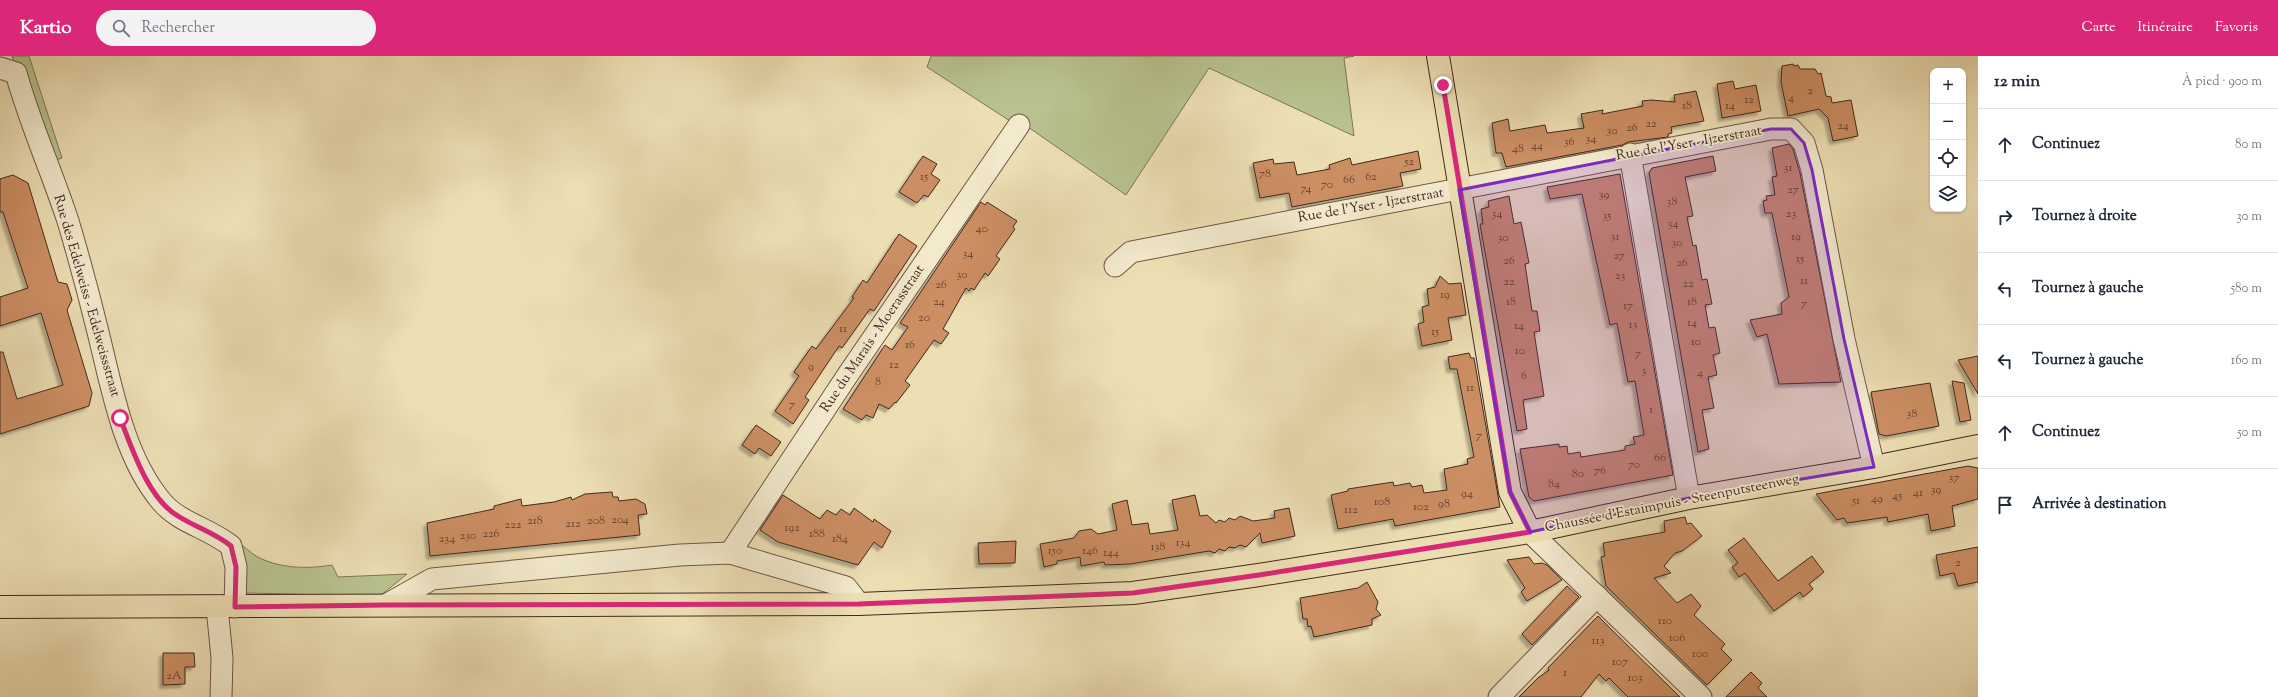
<!DOCTYPE html>
<html lang="fr">
<meta charset="utf-8">
<style>
body{margin:0;font-family:"Sorts Mill Goudy",serif;background:#f2f2f3;color:#1f2937}
.controls{position:absolute;right:12px;top:12px;display:grid;overflow:hidden;border-radius:8px;box-shadow:0 1px 3px #0004}
.controls button{width:36px;height:36px;display:grid;place-items:center;padding:0;border:0;border-bottom:1px solid #e0e1e3;background:#fff;color:#1f2937;font:20px sans-serif}
.stop{position:absolute;width:12px;height:12px;margin:-9px;border:3px solid #db2777;border-radius:50%;background:#fff}
.stop.end{background:#db2777;border-color:#fff;box-shadow:0 1px 4px #0008}
.list{margin:0;padding:0;list-style:none}
h2{display:flex;justify-content:space-between;align-items:center;height:52px;margin:0;padding:0 16px;font-size:17px}
h2 small{font-size:13px;font-weight:400;color:#747a83}
.list li{display:grid;grid-template-columns:26px 1fr auto;gap:12px;align-items:center;box-sizing:border-box;height:72px;padding:0 16px;border-top:1px solid #e0e1e3}
.list b{display:block;font-size:15px;white-space:nowrap}
.list em{font-size:13px;font-style:normal;color:#747a83}
.icon{flex:none;width:22px;height:22px;fill:none;stroke:currentColor;stroke-width:2;stroke-linecap:round;stroke-linejoin:round}
.map{position:relative;flex:none;width:1978px;height:641px;overflow:hidden}
header{display:flex;align-items:center;gap:24px;box-sizing:border-box;height:56px;padding:0 20px;background:#db2777;color:#fff}
header strong{font-size:19px}
nav{display:flex;gap:22px;margin-inline-start:auto;font-size:14px}
.search{width:280px;height:36px;background:#f2f2f3;display:flex;align-items:center;gap:10px;box-sizing:border-box;padding:0 14px;border-radius:22px;color:#747a83;font-size:15px}
main{display:flex}
aside{flex:1;background:#fff}
.map>svg:first-child{display:block}
</style>
<header>
<strong>Kartio</strong>
<div class="search"><svg class="icon" aria-label="search" viewBox="0 0 24 24"><circle cx="10" cy="10" r="6"/><path d="M15 15l6 6"/></svg>Rechercher</div>
<nav><a>Carte</a><a>Itinéraire</a><a>Favoris</a></nav>
</header>
<main>
<div class="map">
<svg width="1978" height="641" viewBox="0 0 1978 641">
<defs>
<filter id="shadow"><feDropShadow dx="-3.5" dy="3.5" stdDeviation="1" flood-color="#0004"/></filter>
</defs>
<rect width="100%" height="100%" fill="#eddfb4"/>
<filter id="stains"><feTurbulence type="fractalNoise" baseFrequency=".005" numOctaves="4"/><feColorMatrix values="0 0 0 0 .2 0 0 0 0 .09 0 0 0 0 .02 0 0 0 .5 -.17"/></filter>
<radialGradient id="worn" r=".72"><stop offset=".6" stop-color="#630" stop-opacity="0"/><stop offset="1" stop-color="#630" stop-opacity=".3"/></radialGradient>
<g fill="#b8c28e" stroke="#7e7656">
<polygon points="12,0 29,0 62,102 50,106"/>
<polygon points="931,0 1354,0 1344,2 1354,80 1209,12 1126,139 1028,71 1013,67 927,11"/>
<path d="M237 485C243 490 250 496 256 500 279 513 308 513 332 509L338 521 407 518 380 540 246 537Z"/>
</g>
<g fill="#cc8e63" stroke="#43291f" filter="url(#shadow)">
<polygon points="1793,8 1794,10 1798,9 1800,13 1815,13 1818,18 1821,17 1826,40 1831,41 1832,47 1851,44 1858,80 1833,85 1828,62 1819,53 1788,60 1781,26 1782,10"/>
<polygon points="1733,25 1735,33 1756,29 1761,55 1722,62 1717,28"/>
<polygon points="1696,35 1704,65 1671,71 1672,77 1668,78 1668,81 1628,86 1622,89 1506,111 1502,97 1496,97 1492,67 1508,63 1510,75 1545,69 1547,77 1584,72 1581,58 1603,54 1602,58 1643,50 1642,45 1651,44 1675,46 1674,39"/>
<polygon points="1789,88 1793,93 1800,117 1841,326 1779,328 1767,278 1757,281 1750,264 1782,258 1781,247 1789,241 1772,157 1765,157 1763,145 1767,144 1766,140 1775,139 1772,121 1777,120 1772,92"/>
<polygon points="1418,95 1421,113 1400,117 1403,130 1292,151 1289,137 1260,142 1253,107 1273,103 1274,108 1294,106 1297,119 1330,113 1329,109 1350,102 1352,109"/>
<polygon points="923,100 937,108 931,118 940,124 928,141 924,139 917,147 899,136"/>
<polygon points="1713,100 1716,115 1685,121 1693,160 1687,161 1693,190 1696,189 1702,224 1707,223 1712,248 1705,249 1709,272 1715,271 1720,297 1713,299 1717,319 1708,321 1714,352 1702,354 1709,393 1698,396 1649,117 1652,112"/>
<polygon points="1620,118 1673,419 1534,445 1529,441 1520,393 1559,388 1559,391 1567,390 1568,398 1580,396 1581,401 1625,394 1625,390 1635,388 1633,381 1644,379 1635,325 1628,326 1617,267 1610,269 1582,138 1550,143 1547,131"/>
<polygon points="13,119 28,127 58,226 67,228 72,244 67,254 92,337 89,350 0,378 0,296 3,296 17,343 63,329 41,257 0,270 0,241 28,232 3,156 0,156 0,123"/>
<polygon points="1509,140 1514,168 1521,166 1529,207 1525,208 1532,255 1537,255 1540,275 1534,276 1544,340 1523,344 1527,373 1517,375 1480,168 1483,168 1481,153 1489,151 1488,145"/>
<polygon points="981,146 985,149 987,146 1017,165 1013,171 1015,173 996,200 1000,203 988,220 985,217 974,234 971,232 969,235 966,232 943,273 949,277 941,288 934,284 905,325 910,329 896,347 895,346 889,353 879,348 873,362 866,359 862,364 843,353 885,289 892,294 908,271 900,267"/>
<polygon points="899,178 917,190 874,255 870,253 842,292 839,290 805,341 809,344 793,368 775,355 799,320 794,316 812,290 816,293 854,242 852,241 863,224 867,227"/>
<polygon points="1440,220 1449,228 1461,227 1466,259 1448,262 1452,284 1422,290 1418,268 1424,266 1422,251 1429,249 1427,233 1435,231"/>
<polygon points="1469,297 1471,302 1474,302 1500,451 1395,470 1393,463 1338,473 1331,439 1348,435 1348,433 1393,426 1394,430 1410,427 1412,431 1422,429 1424,437 1447,434 1444,413 1468,408 1467,403 1474,401 1457,313 1450,313 1448,301"/>
<polygon points="1978,300 1978,338 1958,304"/>
<polygon points="1952,325 1964,327 1971,364 1960,366"/>
<polygon points="1930,327 1939,370 1886,380 1879,378 1871,336"/>
<polygon points="756,369 781,386 771,400 759,392 755,398 742,389"/>
<polygon points="1968,410 1978,412 1978,443 1952,450 1955,470 1931,475 1928,458 1888,466 1887,461 1847,467 1844,462 1837,464 1816,438"/>
<polygon points="612,436 613,441 618,441 619,445 636,443 645,448 647,458 638,459 640,479 430,500 427,467 494,453 494,450 521,443 522,450 554,446 571,441 572,444 585,438"/>
<polygon points="783,439 820,463 827,454 836,459 841,453 850,459 854,452 873,466 874,463 891,475 882,492 874,486 858,509 778,486 760,474"/>
<polygon points="1195,439 1200,460 1207,459 1216,467 1219,464 1225,466 1229,462 1235,464 1240,460 1253,465 1275,462 1274,455 1289,452 1295,480 1262,487 1260,477 1246,491 1240,489 1235,492 1229,491 1225,495 1219,493 1215,497 1209,495 1130,508 1105,509 1104,506 1081,510 1080,501 1057,505 1057,508 1044,511 1040,488 1074,482 1079,475 1091,473 1098,478 1117,474 1112,448 1127,444 1132,469 1148,467 1150,478 1178,474 1172,444"/>
<polygon points="1685,461 1687,468 1691,467 1702,480 1682,495 1675,497 1664,510 1671,517 1654,522 1677,547 1691,538 1701,550 1694,559 1725,588 1721,593 1732,604 1707,629 1606,530 1601,501 1605,500 1603,487 1665,476 1664,465"/>
<polygon points="1744,482 1778,525 1812,500 1824,516 1809,528 1813,533 1803,541 1800,536 1774,555 1745,517 1739,521 1732,511 1738,507 1728,494"/>
<polygon points="1016,485 1015,507 979,508 978,487"/>
<polygon points="1978,491 1978,526 1958,530 1954,517 1940,520 1936,499"/>
<polygon points="1529,501 1534,508 1542,507 1547,509 1562,524 1527,545 1521,536 1525,532 1507,504"/>
<polygon points="1367,526 1378,546 1376,553 1381,559 1372,563 1372,569 1314,581 1311,570 1308,571 1307,563 1303,563 1300,542 1358,532"/>
<polygon points="1567,530 1579,541 1532,589 1522,578"/>
<polygon points="1598,560 1614,576 1680,641 1628,641 1609,622 1606,625 1599,618 1581,641 1519,641 1538,622 1549,614 1548,612"/>
<polygon points="163,597 194,597 195,611 185,611 185,628 163,629"/>
<polygon points="1751,616 1762,627 1758,632 1767,641 1726,641"/>
</g>
<g fill="none" stroke-linecap="round" stroke-linejoin="round">
<g stroke="#6e5644" stroke-width="23">
<g id="minor">
<path d="M0 12 16 17C30 68 52 116 68 165 79 202 89 239 98 276 112 332 123 399 161 445 179 467 209 472 231 490L236 511 235 551"/>
<polyline points="1630,98 1689,442"/>
<polyline points="1115,210 1131,196 1771,73 1791,73 1804,87 1812,114 1844,283 1874,411"/>
<polyline points="1530,476 1701,641"/>
<polyline points="730,497 849,317 1019,69"/>
<polyline points="386,549 432,523 680,499 730,497 846,531 859,548"/>
<polyline points="217,551 222,602 221,641"/>
<polyline points="1499,641 1597,540"/>
</g>
</g>
<g stroke="#43291f" stroke-width="24">
<g id="major">
<polyline points="1438,0 1510,436 1530,476"/>
<polyline points="0,551 859,548 1133,537 1259,519 1530,476 1689,442 1874,411 1978,390"/>
</g>
</g>
<use href="#minor" stroke="#f3eace" stroke-width="21"/>
<use href="#major" stroke="#eddfb4" stroke-width="22"/>
</g>
<g fill="none" stroke-linecap="round" stroke-linejoin="round">
<path stroke="#db2777" stroke-width="5" d="M120 362C132 392 148 443 178 460 195 471 215 477 231 490L236 511 235 551 386 549 859 548 1133 537 1259 519 1530 476 1510 436 1443 29"/>
</g>
<path fill="#7b2cbf" fill-opacity="0.2" stroke="#7b2cbf" stroke-width="3" stroke-linejoin="round" d="M1771 73H1791L1804 87 1812 114 1844 283 1874 411 1689 442 1530 476 1510 436 1459 134Z"/>
<g text-anchor="middle" dominant-baseline="central" stroke-width="3.5" stroke-linejoin="round" paint-order="stroke">
<g font-size="12" fill="#654230">
<text x="1810" y="35">2</text>
<text x="1791" y="42">4</text>
<text x="1749" y="44">12</text>
<text x="1687" y="50">18</text>
<text x="1730" y="50">14</text>
<text x="1651" y="68">22</text>
<text x="1843" y="70">24</text>
<text x="1632" y="72">26</text>
<text x="1612" y="75">30</text>
<text x="1591" y="83">34</text>
<text x="1569" y="86">36</text>
<text x="1537" y="90">44</text>
<text x="1518" y="93">48</text>
<text x="1409" y="106">52</text>
<text x="1788" y="112">31</text>
<text x="1265" y="118">78</text>
<text x="924" y="121">15</text>
<text x="1371" y="121">62</text>
<text x="1349" y="124">66</text>
<text x="1327" y="129">70</text>
<text x="1306" y="133">74</text>
<text x="1793" y="134">27</text>
<text x="1604" y="139">39</text>
<text x="1672" y="146">38</text>
<text x="1497" y="158">34</text>
<text x="1791" y="158">23</text>
<text x="1607" y="160">35</text>
<text x="1673" y="168">34</text>
<text x="982" y="173">40</text>
<text x="1615" y="181">31</text>
<text x="1796" y="181">19</text>
<text x="1503" y="182">30</text>
<text x="1677" y="187">30</text>
<text x="968" y="198">34</text>
<text x="1619" y="200">27</text>
<text x="1800" y="203">15</text>
<text x="1509" y="205">26</text>
<text x="1682" y="207">26</text>
<text x="962" y="219">30</text>
<text x="1620" y="220">23</text>
<text x="1804" y="225">11</text>
<text x="1509" y="226">22</text>
<text x="1688" y="228">22</text>
<text x="941" y="229">26</text>
<text x="1445" y="239">19</text>
<text x="939" y="246">24</text>
<text x="1511" y="246">18</text>
<text x="1692" y="246">18</text>
<text x="1804" y="248">7</text>
<text x="1628" y="250">17</text>
<text x="924" y="262">20</text>
<text x="1692" y="267">14</text>
<text x="1633" y="269">13</text>
<text x="1519" y="270">14</text>
<text x="843" y="273">11</text>
<text x="1435" y="276">15</text>
<text x="1696" y="286">10</text>
<text x="910" y="289">16</text>
<text x="1520" y="295">10</text>
<text x="1638" y="298">7</text>
<text x="894" y="309">12</text>
<text x="811" y="311">9</text>
<text x="1644" y="315">3</text>
<text x="1700" y="317">4</text>
<text x="1524" y="320">6</text>
<text x="878" y="326">8</text>
<text x="1470" y="332">11</text>
<text x="792" y="349">7</text>
<text x="1651" y="354">1</text>
<text x="1912" y="358">38</text>
<text x="1479" y="380">7</text>
<text x="1660" y="402">66</text>
<text x="1634" y="409">70</text>
<text x="1600" y="415">76</text>
<text x="1578" y="418">80</text>
<text x="1954" y="422">37</text>
<text x="1554" y="428">84</text>
<text x="1936" y="434">39</text>
<text x="1918" y="437">41</text>
<text x="1467" y="438">94</text>
<text x="1897" y="440">45</text>
<text x="1877" y="443">49</text>
<text x="1856" y="445">51</text>
<text x="1382" y="446">108</text>
<text x="1444" y="448">98</text>
<text x="1421" y="451">102</text>
<text x="1351" y="454">112</text>
<text x="620" y="464">204</text>
<text x="535" y="465">218</text>
<text x="596" y="465">208</text>
<text x="573" y="468">212</text>
<text x="513" y="469">222</text>
<text x="792" y="472">192</text>
<text x="491" y="478">226</text>
<text x="817" y="478">188</text>
<text x="468" y="480">230</text>
<text x="447" y="483">234</text>
<text x="840" y="483">184</text>
<text x="1183" y="487">134</text>
<text x="1158" y="491">138</text>
<text x="1055" y="495">150</text>
<text x="1090" y="495">146</text>
<text x="1111" y="497">144</text>
<text x="1958" y="507">2</text>
<text x="1665" y="565">110</text>
<text x="1677" y="582">106</text>
<text x="1598" y="585">113</text>
<text x="1700" y="598">100</text>
<text x="1620" y="606">107</text>
<text x="1565" y="617">1</text>
<text x="174" y="620">2A</text>
<text x="1635" y="622">103</text>
</g>
<g font-size="14" fill="#43291f" stroke="#f3eace">
<text transform="translate(1689 88) rotate(-10)">Rue de l'Yser - Ijzerstraat</text>
<text transform="translate(1371 150) rotate(-10)">Rue de l'Yser - Ijzerstraat</text>
<text transform="translate(86 240) rotate(74)">Rue des Edelweiss - Edelweissstraat</text>
<text transform="translate(873 283) rotate(-56)">Rue du Marais - Moerasstraat</text>
<text transform="translate(1672 448) rotate(-11)">Chaussée d'Estaimpuis - Steenputsteenweg</text>
</g>
</g>
<rect width="100%" height="100%" filter="url(#stains)"/>
<rect width="100%" height="100%" fill="url(#worn)"/>
</svg>
<div class="controls">
<button>+</button>
<button>−</button>
<button><svg class="icon" aria-label="locate" viewBox="0 0 24 24"><circle cx="12" cy="12" r="6"/><path d="M12 2v4M12 18v4M2 12h4M18 12h4"/></svg></button>
<button><svg class="icon" aria-label="layers" viewBox="0 0 24 24"><path d="M12 4l9 5-9 5-9-5zM3 14l9 5 9-5"/></svg></button>
</div>
<div class="stop" style="left:120px;top:362px"></div>
<div class="stop end" style="left:1443px;top:29px"></div>
</div>
<aside>
<h2>12 min<small>À pied · 900 m</small></h2>
<ul class="list">
<li><svg class="icon" aria-label="ahead" viewBox="0 0 24 24"><path d="M12 20V5M6 11l6-6 6 6"/></svg><div><b>Continuez</b></div><em>80 m</em></li>
<li><svg class="icon" aria-label="right" viewBox="0 0 24 24"><path d="M7 20v-9h11M14 6l5 5-5 5"/></svg><div><b>Tournez à droite</b></div><em>30 m</em></li>
<li><svg class="icon" aria-label="left" viewBox="0 0 24 24"><path d="M17 20v-9H6M10 6l-5 5 5 5"/></svg><div><b>Tournez à gauche</b></div><em>580 m</em></li>
<li><svg class="icon" aria-label="left" viewBox="0 0 24 24"><path d="M17 20v-9H6M10 6l-5 5 5 5"/></svg><div><b>Tournez à gauche</b></div><em>160 m</em></li>
<li><svg class="icon" aria-label="ahead" viewBox="0 0 24 24"><path d="M12 20V5M6 11l6-6 6 6"/></svg><div><b>Continuez</b></div><em>50 m</em></li>
<li><svg class="icon" aria-label="arrive" viewBox="0 0 24 24"><path d="M6 21V4h12l-3 4 3 4H6"/></svg><div><b>Arrivée à destination</b></div></li>
</ul>
</aside>
</main>
